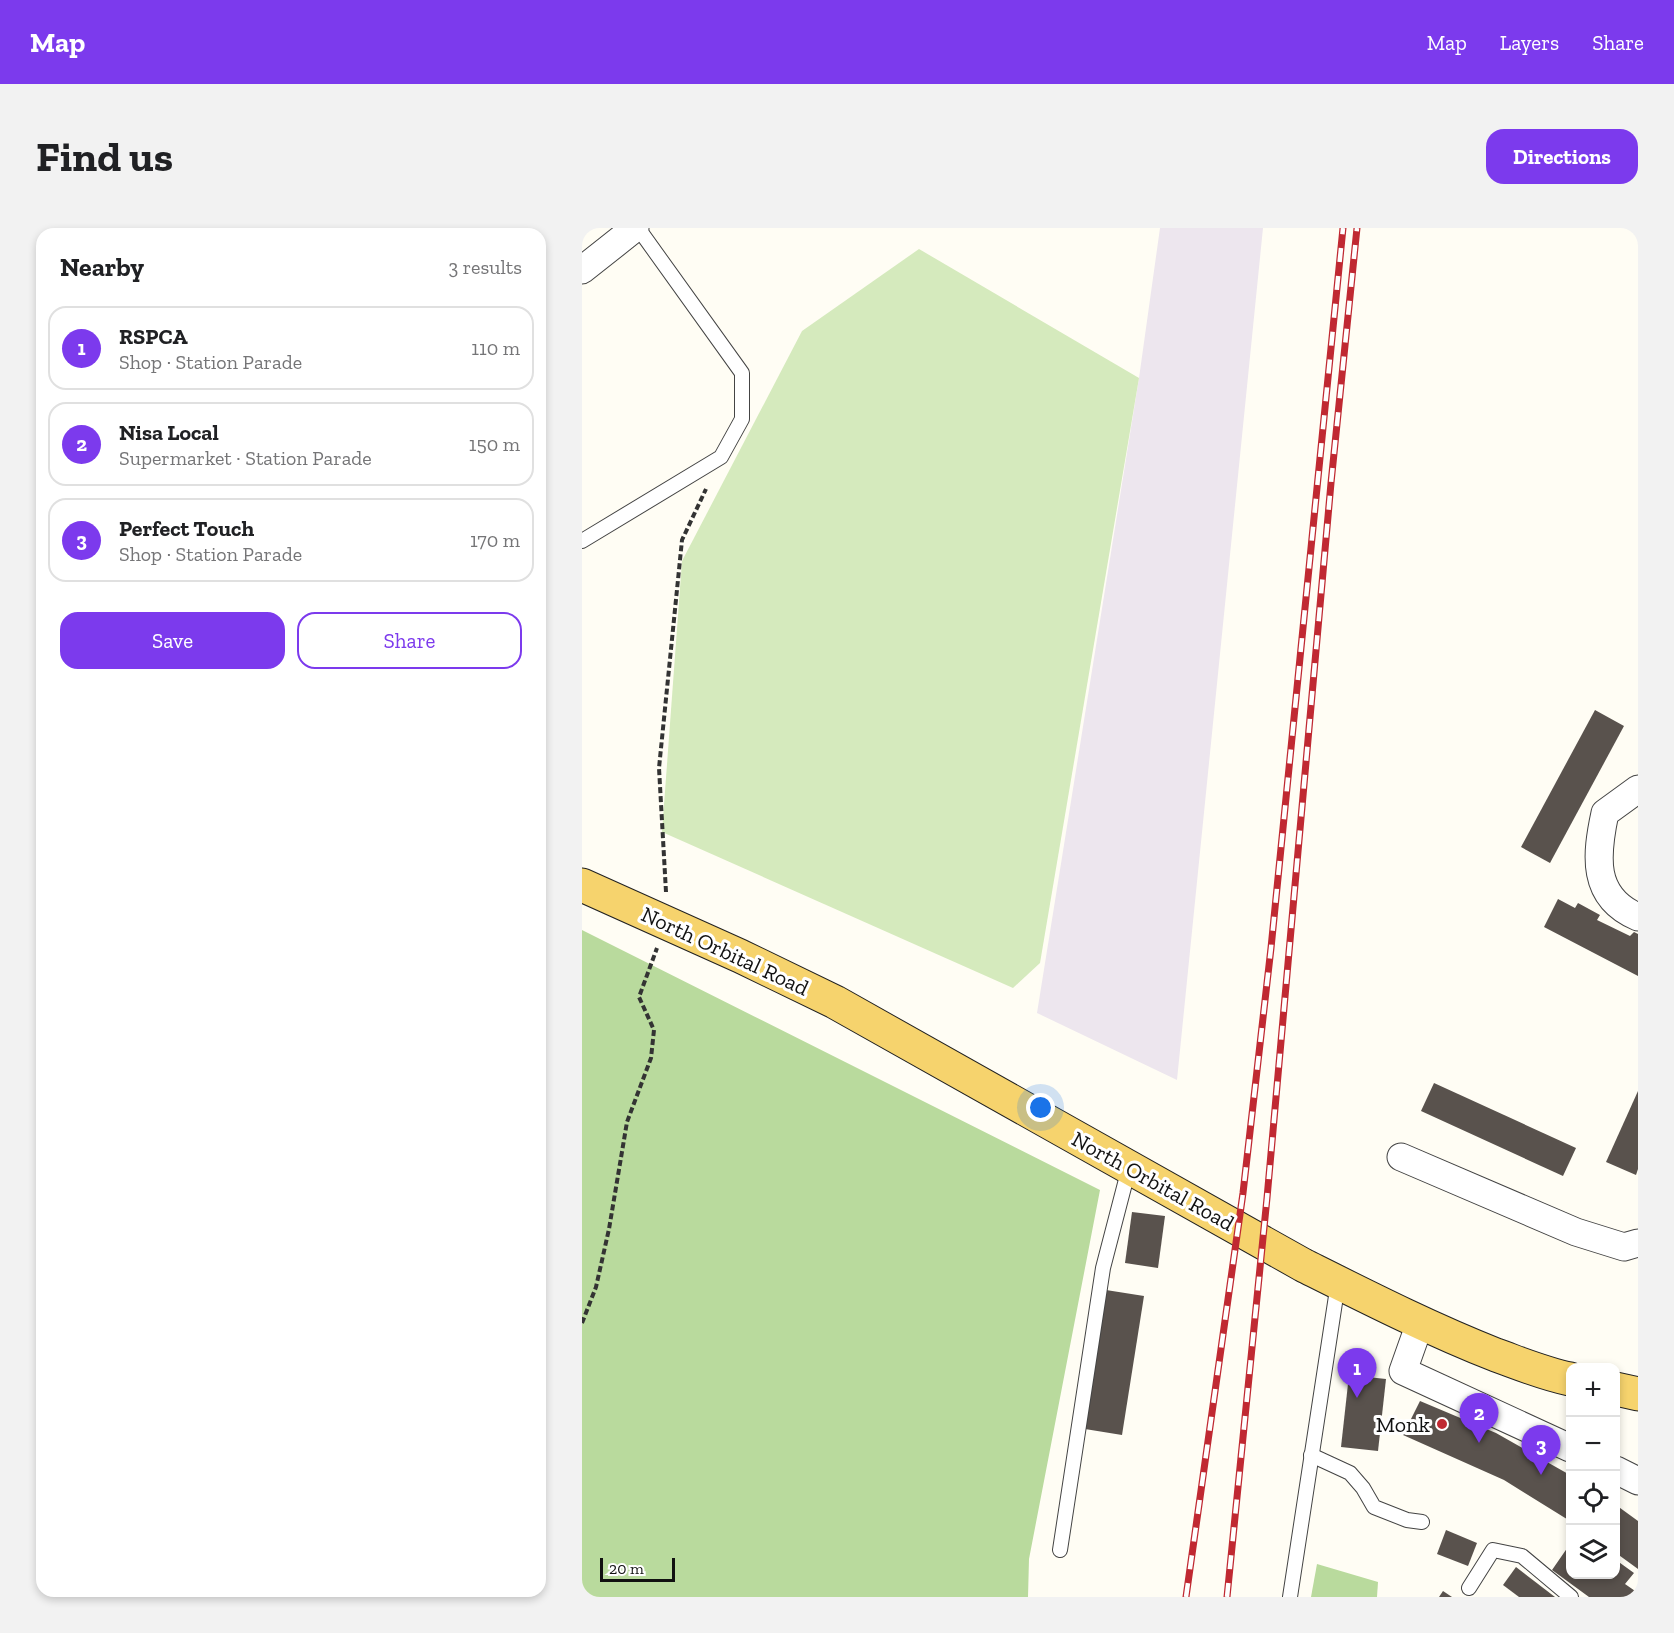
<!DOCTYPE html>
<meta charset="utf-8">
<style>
body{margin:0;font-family:"Zilla Slab",serif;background:#f2f2f2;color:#202124}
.controls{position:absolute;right:18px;bottom:18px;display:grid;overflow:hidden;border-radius:12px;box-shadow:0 3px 9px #0003}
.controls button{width:54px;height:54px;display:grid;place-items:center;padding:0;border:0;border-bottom:2px solid #e0e0e0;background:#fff;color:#202124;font:30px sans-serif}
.scale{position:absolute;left:18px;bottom:15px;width:75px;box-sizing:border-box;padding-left:6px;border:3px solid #111;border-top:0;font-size:16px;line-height:21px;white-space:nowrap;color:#111;-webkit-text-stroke:4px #fff;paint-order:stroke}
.you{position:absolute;left:459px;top:880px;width:21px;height:21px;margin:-15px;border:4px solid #fff;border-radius:50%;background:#1a73e8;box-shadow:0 0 0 9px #1a73e833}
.badge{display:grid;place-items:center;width:39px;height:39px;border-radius:50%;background:#7c3aed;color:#fff;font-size:20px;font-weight:700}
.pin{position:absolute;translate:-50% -50px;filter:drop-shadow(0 2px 3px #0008)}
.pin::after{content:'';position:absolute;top:32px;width:21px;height:18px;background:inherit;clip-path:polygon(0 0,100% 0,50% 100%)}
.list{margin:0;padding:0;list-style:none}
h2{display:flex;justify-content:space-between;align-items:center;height:78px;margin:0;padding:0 24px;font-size:26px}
h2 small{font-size:20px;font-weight:400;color:#757577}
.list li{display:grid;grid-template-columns:39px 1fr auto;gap:18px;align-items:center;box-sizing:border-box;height:84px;margin:0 12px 12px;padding:0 12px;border:2px solid #e0e0e0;border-radius:18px}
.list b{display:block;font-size:22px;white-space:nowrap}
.list p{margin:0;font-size:20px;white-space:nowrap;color:#757577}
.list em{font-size:20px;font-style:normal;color:#757577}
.actions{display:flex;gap:12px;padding:18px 24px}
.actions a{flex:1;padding:14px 0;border:2px solid #7c3aed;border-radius:18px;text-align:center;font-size:21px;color:#7c3aed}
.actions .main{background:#7c3aed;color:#fff}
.icon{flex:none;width:33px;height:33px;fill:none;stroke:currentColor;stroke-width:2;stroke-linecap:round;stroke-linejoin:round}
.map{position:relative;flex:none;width:1056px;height:1369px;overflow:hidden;border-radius:18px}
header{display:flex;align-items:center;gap:36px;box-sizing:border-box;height:84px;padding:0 30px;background:#7c3aed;color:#fff}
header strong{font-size:28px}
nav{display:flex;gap:33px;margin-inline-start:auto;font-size:21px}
.intro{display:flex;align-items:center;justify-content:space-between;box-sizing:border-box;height:144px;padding:0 36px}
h1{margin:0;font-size:42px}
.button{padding:15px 27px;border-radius:18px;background:#7c3aed;color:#fff;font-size:21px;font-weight:700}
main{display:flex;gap:36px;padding:0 36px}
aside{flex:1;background:#fff;border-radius:18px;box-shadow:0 3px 9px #0003}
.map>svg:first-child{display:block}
</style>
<header>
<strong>Map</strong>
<nav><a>Map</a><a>Layers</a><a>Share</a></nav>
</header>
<div class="intro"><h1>Find us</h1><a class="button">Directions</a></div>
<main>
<aside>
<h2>Nearby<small>3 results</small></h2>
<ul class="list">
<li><span class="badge">1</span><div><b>RSPCA</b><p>Shop · Station Parade</p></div><em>110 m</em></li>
<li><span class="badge">2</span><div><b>Nisa Local</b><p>Supermarket · Station Parade</p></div><em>150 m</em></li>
<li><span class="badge">3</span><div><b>Perfect Touch</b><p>Shop · Station Parade</p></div><em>170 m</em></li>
</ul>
<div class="actions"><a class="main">Save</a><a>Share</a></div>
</aside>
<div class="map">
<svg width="1056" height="1369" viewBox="0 0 1056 1369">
<rect width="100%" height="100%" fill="#fffdf4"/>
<polygon fill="#ede6ee" points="578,0 681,0 595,852 455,785 557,150"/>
<polygon fill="#d5eabd" points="337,21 557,150 458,735 431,760 80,604 100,333 220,103"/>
<g fill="#b9da9d">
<polygon points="0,702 518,962 447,1331 446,1369 0,1369"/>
<polygon points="735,1336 796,1354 795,1369 729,1369"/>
</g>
<g fill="#59524d">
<polygon points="1013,482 1042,498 968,635 939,619"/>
<polygon points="976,671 993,680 996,675 1018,687 1015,692 1048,708 1052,704 1056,706 1056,748 962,699"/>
<polygon points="852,855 994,920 981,948 839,883"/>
<polygon points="1056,863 1056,941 1054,947 1024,934"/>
<polygon points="550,984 583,988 576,1040 543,1035"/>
<polygon points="524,1062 562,1068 540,1207 503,1201"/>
<polygon points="767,1147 804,1151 796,1223 759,1219"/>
<polygon points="838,1173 914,1205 988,1247 988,1293 922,1252 821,1207"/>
<polygon points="1034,1277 1056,1293 1056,1341 1034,1325"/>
<polygon points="864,1302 895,1315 886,1338 855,1326"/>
<polygon points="988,1316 988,1346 1034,1346 1034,1332 1052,1345 1043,1356 1056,1365 1055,1369 1007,1369 970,1342"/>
<polygon points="934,1339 973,1369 937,1369 921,1357"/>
<polygon points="861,1363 870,1369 857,1369"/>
</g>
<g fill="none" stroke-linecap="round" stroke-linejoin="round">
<g stroke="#444" stroke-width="16">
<g id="service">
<polyline points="0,313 139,229 160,191 160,145 56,0"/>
<polyline points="729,1227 768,1245 781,1260 792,1279 825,1292 840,1294"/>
<polyline points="478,1322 521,1040 547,940"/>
<polyline points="887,1360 911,1322 940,1328 989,1369"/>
<polyline points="708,1369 756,1055"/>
</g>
</g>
<g stroke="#444" stroke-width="29">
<g id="minor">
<polyline points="0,42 53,0"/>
<path d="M1056 561 1023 585C1014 627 1009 669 1056 689"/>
<polyline points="819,929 994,1004 1042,1019 1056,1015"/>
<polyline points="838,1095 821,1143 988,1220"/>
<polyline points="1034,1242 1056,1253"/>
</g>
</g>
<g stroke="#222" stroke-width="35">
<g id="primary">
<path d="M0 657 158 728 253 774 721 1037C785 1069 848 1101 914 1127 939 1136 963 1146 988 1151"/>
<polyline points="1034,1161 1056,1166"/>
</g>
</g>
<g stroke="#333" stroke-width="4" stroke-dasharray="6 3" stroke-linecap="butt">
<polyline points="84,664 77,540 100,312 124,261"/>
<polyline points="0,1095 14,1059 27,1001 45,894 69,830 72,802 57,769 75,720"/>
</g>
<use href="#service" stroke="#fff" stroke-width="14"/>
<use href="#minor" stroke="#fff" stroke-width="27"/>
<use href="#primary" stroke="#f6d36d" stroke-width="33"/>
<g stroke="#c02932" stroke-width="7">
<g id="rail">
<polyline points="604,1369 661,965 689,720 761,0"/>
<polyline points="645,1369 685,970 749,255 775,0"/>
</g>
</g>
<use href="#rail" stroke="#fff" stroke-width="4.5" stroke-dasharray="14" stroke-linecap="butt"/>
</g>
<circle fill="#c02932" stroke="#fff" stroke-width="2" cx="860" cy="1196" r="6"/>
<g text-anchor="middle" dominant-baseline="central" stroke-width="6" stroke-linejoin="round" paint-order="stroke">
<g font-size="22" fill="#111" stroke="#fff">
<text transform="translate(143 723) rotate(25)">North Orbital Road</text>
<text transform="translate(571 953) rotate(29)">North Orbital Road</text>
</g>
<g font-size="22" fill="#111" stroke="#fff" text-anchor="end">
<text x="848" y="1196">Monk</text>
</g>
</g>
</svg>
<div class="controls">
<button>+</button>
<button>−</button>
<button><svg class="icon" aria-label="locate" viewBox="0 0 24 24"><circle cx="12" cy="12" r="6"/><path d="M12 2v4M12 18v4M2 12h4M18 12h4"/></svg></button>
<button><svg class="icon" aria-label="layers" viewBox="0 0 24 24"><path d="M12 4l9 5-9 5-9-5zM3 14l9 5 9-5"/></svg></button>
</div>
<div class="scale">20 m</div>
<div class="you"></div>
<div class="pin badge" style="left:775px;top:1170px">1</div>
<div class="pin badge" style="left:897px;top:1215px">2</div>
<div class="pin badge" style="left:959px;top:1247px">3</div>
</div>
</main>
